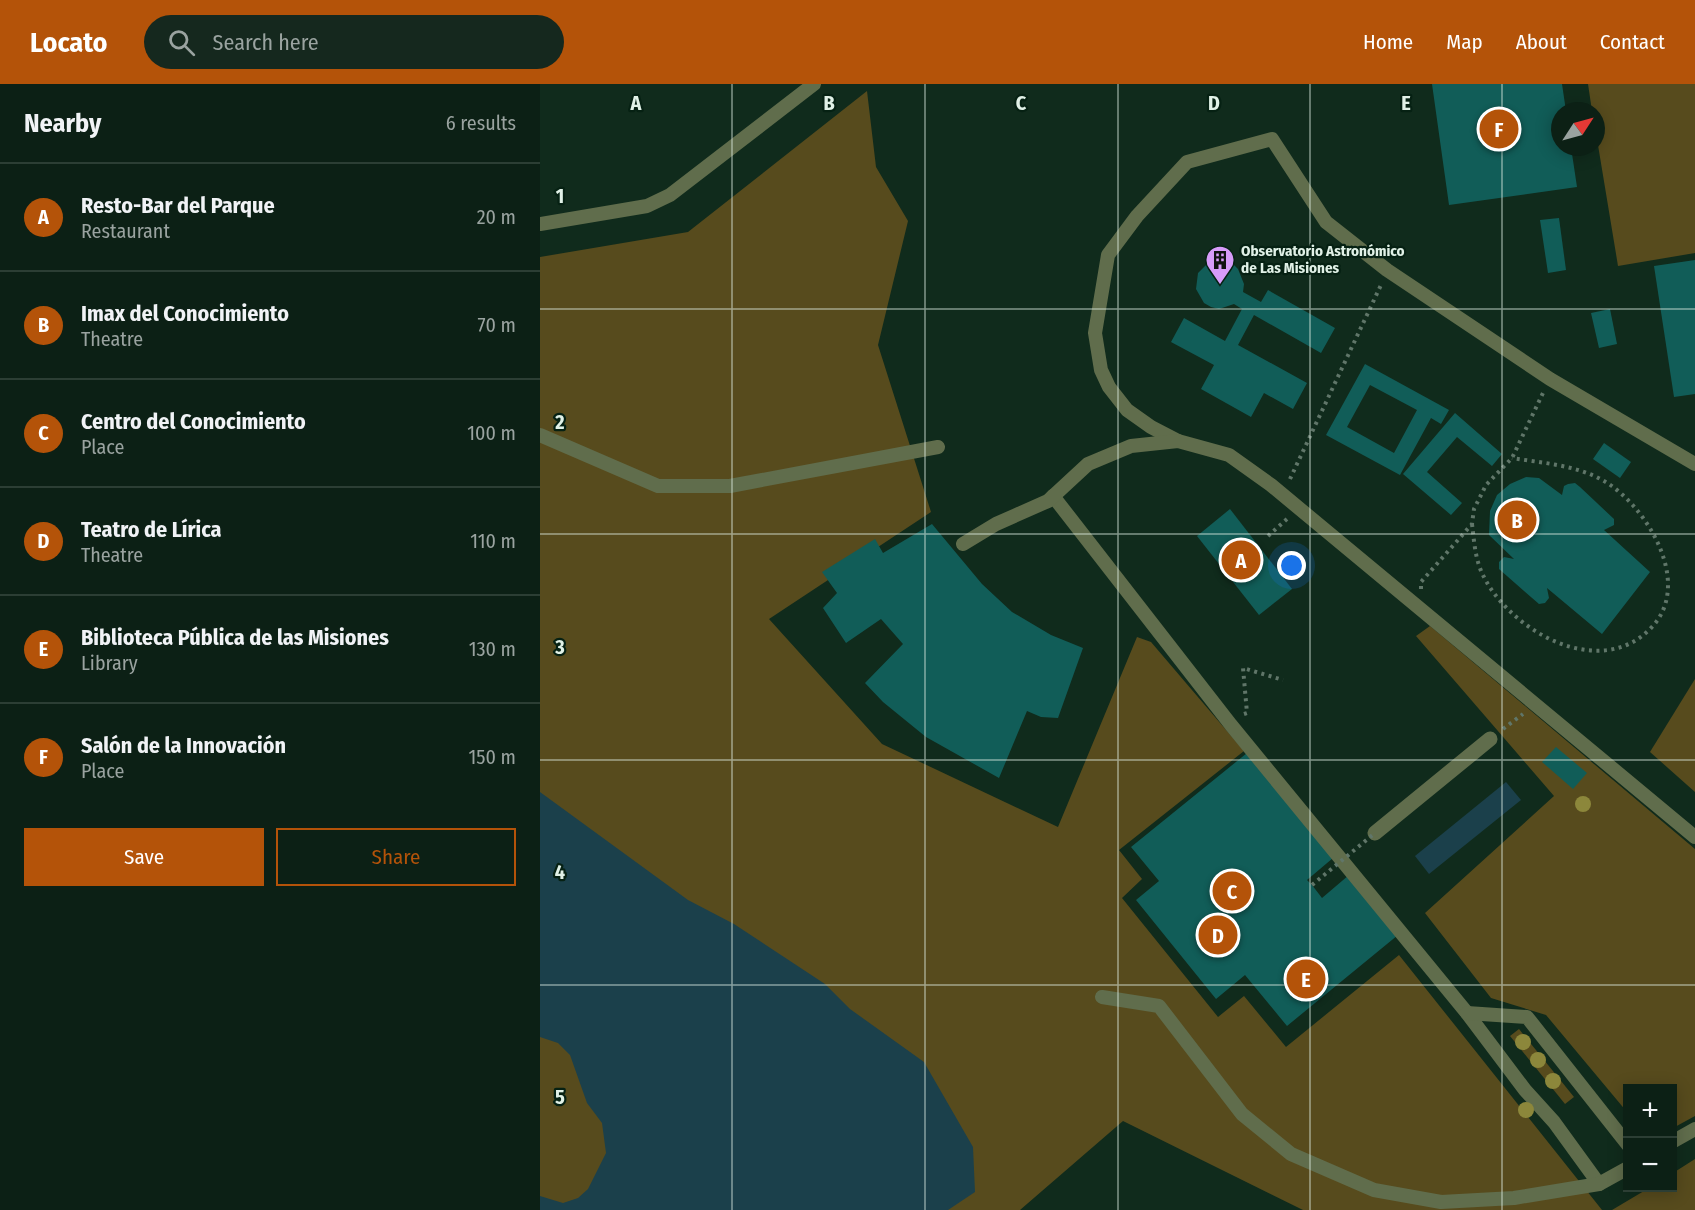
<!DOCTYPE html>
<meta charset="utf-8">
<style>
body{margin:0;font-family:"Fira Sans Condensed",sans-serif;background:#15281e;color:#f1f3f6}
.controls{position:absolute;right:18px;bottom:18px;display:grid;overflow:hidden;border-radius:0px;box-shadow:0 3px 15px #0003}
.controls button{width:54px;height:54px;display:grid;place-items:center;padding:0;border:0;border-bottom:2px solid #2c3e34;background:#0c2015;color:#f1f3f6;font:30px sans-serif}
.compass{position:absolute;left:1011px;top:18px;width:54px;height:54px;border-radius:50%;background:#0c2015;box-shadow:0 3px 15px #0003;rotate:54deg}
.you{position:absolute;left:752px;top:482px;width:21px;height:21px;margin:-15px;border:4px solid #fff;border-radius:50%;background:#1a73e8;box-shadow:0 0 0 9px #1a73e833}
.badge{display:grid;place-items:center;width:39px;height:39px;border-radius:50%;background:#b45309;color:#fff;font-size:20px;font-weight:700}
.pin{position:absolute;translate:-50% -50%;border:3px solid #fff;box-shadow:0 2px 6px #0006}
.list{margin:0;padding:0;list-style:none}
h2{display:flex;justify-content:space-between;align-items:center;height:78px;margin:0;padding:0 24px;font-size:26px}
h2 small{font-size:20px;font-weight:400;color:#9aa3a0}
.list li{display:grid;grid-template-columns:39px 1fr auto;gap:18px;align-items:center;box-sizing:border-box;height:108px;padding:0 24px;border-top:2px solid #2c3e34}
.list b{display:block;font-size:22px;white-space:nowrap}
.list p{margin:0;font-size:20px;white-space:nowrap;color:#9aa3a0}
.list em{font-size:20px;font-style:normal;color:#9aa3a0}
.actions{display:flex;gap:12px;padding:18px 24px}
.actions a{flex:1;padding:14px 0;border:2px solid #b45309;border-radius:0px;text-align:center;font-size:21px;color:#b45309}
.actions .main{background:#b45309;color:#fff}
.icon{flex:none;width:33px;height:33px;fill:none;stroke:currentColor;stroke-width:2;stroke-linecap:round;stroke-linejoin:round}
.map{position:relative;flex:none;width:1155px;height:1126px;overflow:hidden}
header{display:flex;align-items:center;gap:36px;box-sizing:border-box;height:84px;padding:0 30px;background:#b45309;color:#fff}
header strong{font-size:28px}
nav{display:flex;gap:33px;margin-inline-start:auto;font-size:21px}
.search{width:420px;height:54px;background:#15281e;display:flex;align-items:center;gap:15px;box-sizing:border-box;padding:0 21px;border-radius:33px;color:#9aa3a0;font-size:22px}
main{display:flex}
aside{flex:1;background:#0c2015}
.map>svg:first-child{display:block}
</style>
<header>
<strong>Locato</strong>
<div class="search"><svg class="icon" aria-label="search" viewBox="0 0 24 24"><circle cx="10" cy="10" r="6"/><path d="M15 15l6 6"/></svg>Search here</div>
<nav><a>Home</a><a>Map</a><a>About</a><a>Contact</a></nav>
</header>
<main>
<aside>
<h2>Nearby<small>6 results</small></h2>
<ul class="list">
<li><span class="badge">A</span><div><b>Resto-Bar del Parque</b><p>Restaurant</p></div><em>20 m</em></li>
<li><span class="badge">B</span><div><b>Imax del Conocimiento</b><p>Theatre</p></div><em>70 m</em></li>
<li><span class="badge">C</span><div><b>Centro del Conocimiento</b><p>Place</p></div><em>100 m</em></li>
<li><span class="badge">D</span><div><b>Teatro de Lírica</b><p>Theatre</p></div><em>110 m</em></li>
<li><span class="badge">E</span><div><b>Biblioteca Pública de las Misiones</b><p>Library</p></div><em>130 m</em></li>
<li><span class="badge">F</span><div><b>Salón de la Innovación</b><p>Place</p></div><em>150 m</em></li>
</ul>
<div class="actions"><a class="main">Save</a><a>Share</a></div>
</aside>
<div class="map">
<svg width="1155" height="1126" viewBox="0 0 1155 1126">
<rect width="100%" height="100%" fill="#102b1c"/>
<g fill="#574b1d">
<polygon points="1048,0 1155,0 1155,169 1078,182 1056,49 1056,27 1052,27"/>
<polygon points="327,7 336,83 368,137 338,261 391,428 229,535 342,660 518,743 597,553 611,558 704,667 579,766 602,795 582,814 678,933 704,912 746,963 859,871 1062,1126 763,1126 583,1037 480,1126 0,1126 0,173 148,148"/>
<polygon points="890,542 1155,765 1155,1032 1133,1044 1132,1004 1088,1004 1087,1028 1006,931 951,914 885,829 1014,712 876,552"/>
<polygon points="1155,595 1155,708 1110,668"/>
<polygon points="979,945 1034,1013 1025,1020 970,952"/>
<polygon points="1155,1075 1155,1126 1072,1126 1109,1104 1132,1104 1133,1089"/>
</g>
<g fill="#1b404b">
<polygon points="966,698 981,716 889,790 875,772"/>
<polygon points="0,708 148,816 194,840 285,900 310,925 384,978 433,1063 435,1108 408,1126 0,1126 0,1112 23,1119 38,1114 48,1105 66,1069 62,1039 47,1019 30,971 18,959 0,953"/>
</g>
<g fill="#115d58" fill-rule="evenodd">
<polygon points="892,0 1022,0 1026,27 1020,27 1020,63 1031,63 1037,103 909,121"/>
<polygon points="1019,134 1026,186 1008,189 1000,136"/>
<polygon points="677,176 693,180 698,185 704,200 703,208 721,218 728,206 795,244 781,269 714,231 698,261 767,299 753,325 724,309 711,333 661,305 674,281 631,258 644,234 685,257 702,225 694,220 679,225 671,223 664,219 656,205 658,189 669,178"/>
<polygon points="1155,176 1155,310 1134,313 1114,182"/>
<polygon points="1070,225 1077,260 1059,264 1051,229"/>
<path d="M825 280 909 326 901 340 891 334 860 391 786 351ZM830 301 877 326 854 369 807 343Z"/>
<polygon points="915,329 962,370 952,382 917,353 887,388 922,419 911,431 863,390"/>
<polygon points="1064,359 1091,378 1080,394 1053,375"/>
<polygon points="986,393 999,394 1022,411 1024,402 1028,400 1035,399 1040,403 1074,435 1074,441 1064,446 1110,488 1062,550 1007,504 1009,514 1005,519 999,520 959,485 959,478 964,473 974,475 949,451 950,427 957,411 970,400"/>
<polygon points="690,425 752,505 719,531 657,452"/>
<polygon points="392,440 442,500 472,528 511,551 543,564 518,634 501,633 487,627 459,694 386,653 343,618 325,599 363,560 341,535 306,559 283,524 297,509 282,488 335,455 343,469"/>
<polygon points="1016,663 1047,689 1033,705 1002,678"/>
<polygon points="707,669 793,774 767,796 772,801 782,814 809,791 858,851 747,942 705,891 676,915 596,816 619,797 591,763"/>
</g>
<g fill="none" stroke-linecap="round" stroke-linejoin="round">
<g stroke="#607669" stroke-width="4" stroke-dasharray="3 4.5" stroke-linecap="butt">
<polyline points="750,395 841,201"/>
<path d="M932 440C934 456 935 474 942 489 968 546 1059 598 1111 544 1154 500 1107 422 1064 397 1037 381 1002 379 972 374"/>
<polyline points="728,452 748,434"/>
<polyline points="881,505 881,498 932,440 934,425 946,401 972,374 1003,309"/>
<polyline points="704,630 707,629 703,584 743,596"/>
<polyline points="963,645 983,630"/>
</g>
<g stroke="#606d4c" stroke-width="14">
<polyline points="0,140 107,122 130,111 274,0"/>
<polyline points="0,351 118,402 190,402 398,363"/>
<polyline points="638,357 611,343 587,326 569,303 561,286 555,249 568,171 597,132 647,78 732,55 786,138 847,186 1010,295 1155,380"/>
<polyline points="513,412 691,641 927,929 985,1006 1014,1038 1059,1100"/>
<polyline points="423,460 456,440 508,417 548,380 591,362 638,357 689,371 731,401 1155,753"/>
<polyline points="562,913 619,922 702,1030 751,1070 834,1106 901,1118 974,1114 1059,1100 1088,1084"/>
<polyline points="927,929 987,933 1088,1061"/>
<polyline points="1132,1058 1155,1045"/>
</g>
<polyline stroke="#606d4c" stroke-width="15" points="835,749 950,655"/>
<polyline stroke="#607669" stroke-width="4" stroke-dasharray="3 4.5" stroke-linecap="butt" points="772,801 835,749"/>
</g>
<g fill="#8c873b">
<circle cx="1043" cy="720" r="8"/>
<circle cx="983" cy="958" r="8"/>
<circle cx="998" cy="976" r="8"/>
<circle cx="1013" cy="997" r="8"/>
<circle cx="986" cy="1026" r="8"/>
</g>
<path fill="none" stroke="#e1f1e7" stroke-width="1.5" stroke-opacity="0.55" d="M192 0V1126M385 0V1126M578 0V1126M770 0V1126M962 0V1126M0 225H1155M0 450H1155M0 676H1155M0 901H1155"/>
<defs>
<g id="building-pin" transform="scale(1.5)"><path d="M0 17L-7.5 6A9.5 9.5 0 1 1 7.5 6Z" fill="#d79bf9" stroke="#062113"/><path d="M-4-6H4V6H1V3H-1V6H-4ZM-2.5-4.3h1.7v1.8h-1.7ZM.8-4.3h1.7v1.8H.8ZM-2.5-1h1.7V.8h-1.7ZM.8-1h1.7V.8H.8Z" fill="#111"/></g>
</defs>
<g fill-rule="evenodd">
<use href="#building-pin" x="680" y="176"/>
</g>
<g text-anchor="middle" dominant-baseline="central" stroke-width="4.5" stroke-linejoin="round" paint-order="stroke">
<g font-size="15" font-weight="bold" fill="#e1f1e7" stroke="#062113" text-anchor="start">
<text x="701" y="167">Observatorio Astronómico<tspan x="701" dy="17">de Las Misiones</tspan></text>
</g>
</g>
<g font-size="20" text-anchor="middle" font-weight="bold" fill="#e1f1e7" stroke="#062113" stroke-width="4.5" stroke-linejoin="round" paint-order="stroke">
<text x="96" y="26">A</text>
<text x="289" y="26">B</text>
<text x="481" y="26">C</text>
<text x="674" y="26">D</text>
<text x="866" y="26">E</text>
<text x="20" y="119">1</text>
<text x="20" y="345">2</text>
<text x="20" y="570">3</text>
<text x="20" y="795">4</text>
<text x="20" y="1020">5</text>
</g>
</svg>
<div class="controls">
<button>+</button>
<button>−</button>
</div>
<svg class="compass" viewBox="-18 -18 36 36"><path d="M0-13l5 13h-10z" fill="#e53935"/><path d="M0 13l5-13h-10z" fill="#9aa3a0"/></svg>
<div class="you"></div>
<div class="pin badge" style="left:701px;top:476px">A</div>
<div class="pin badge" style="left:977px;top:436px">B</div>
<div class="pin badge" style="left:692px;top:807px">C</div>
<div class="pin badge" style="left:678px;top:851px">D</div>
<div class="pin badge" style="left:766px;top:895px">E</div>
<div class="pin badge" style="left:959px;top:45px">F</div>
</div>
</main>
